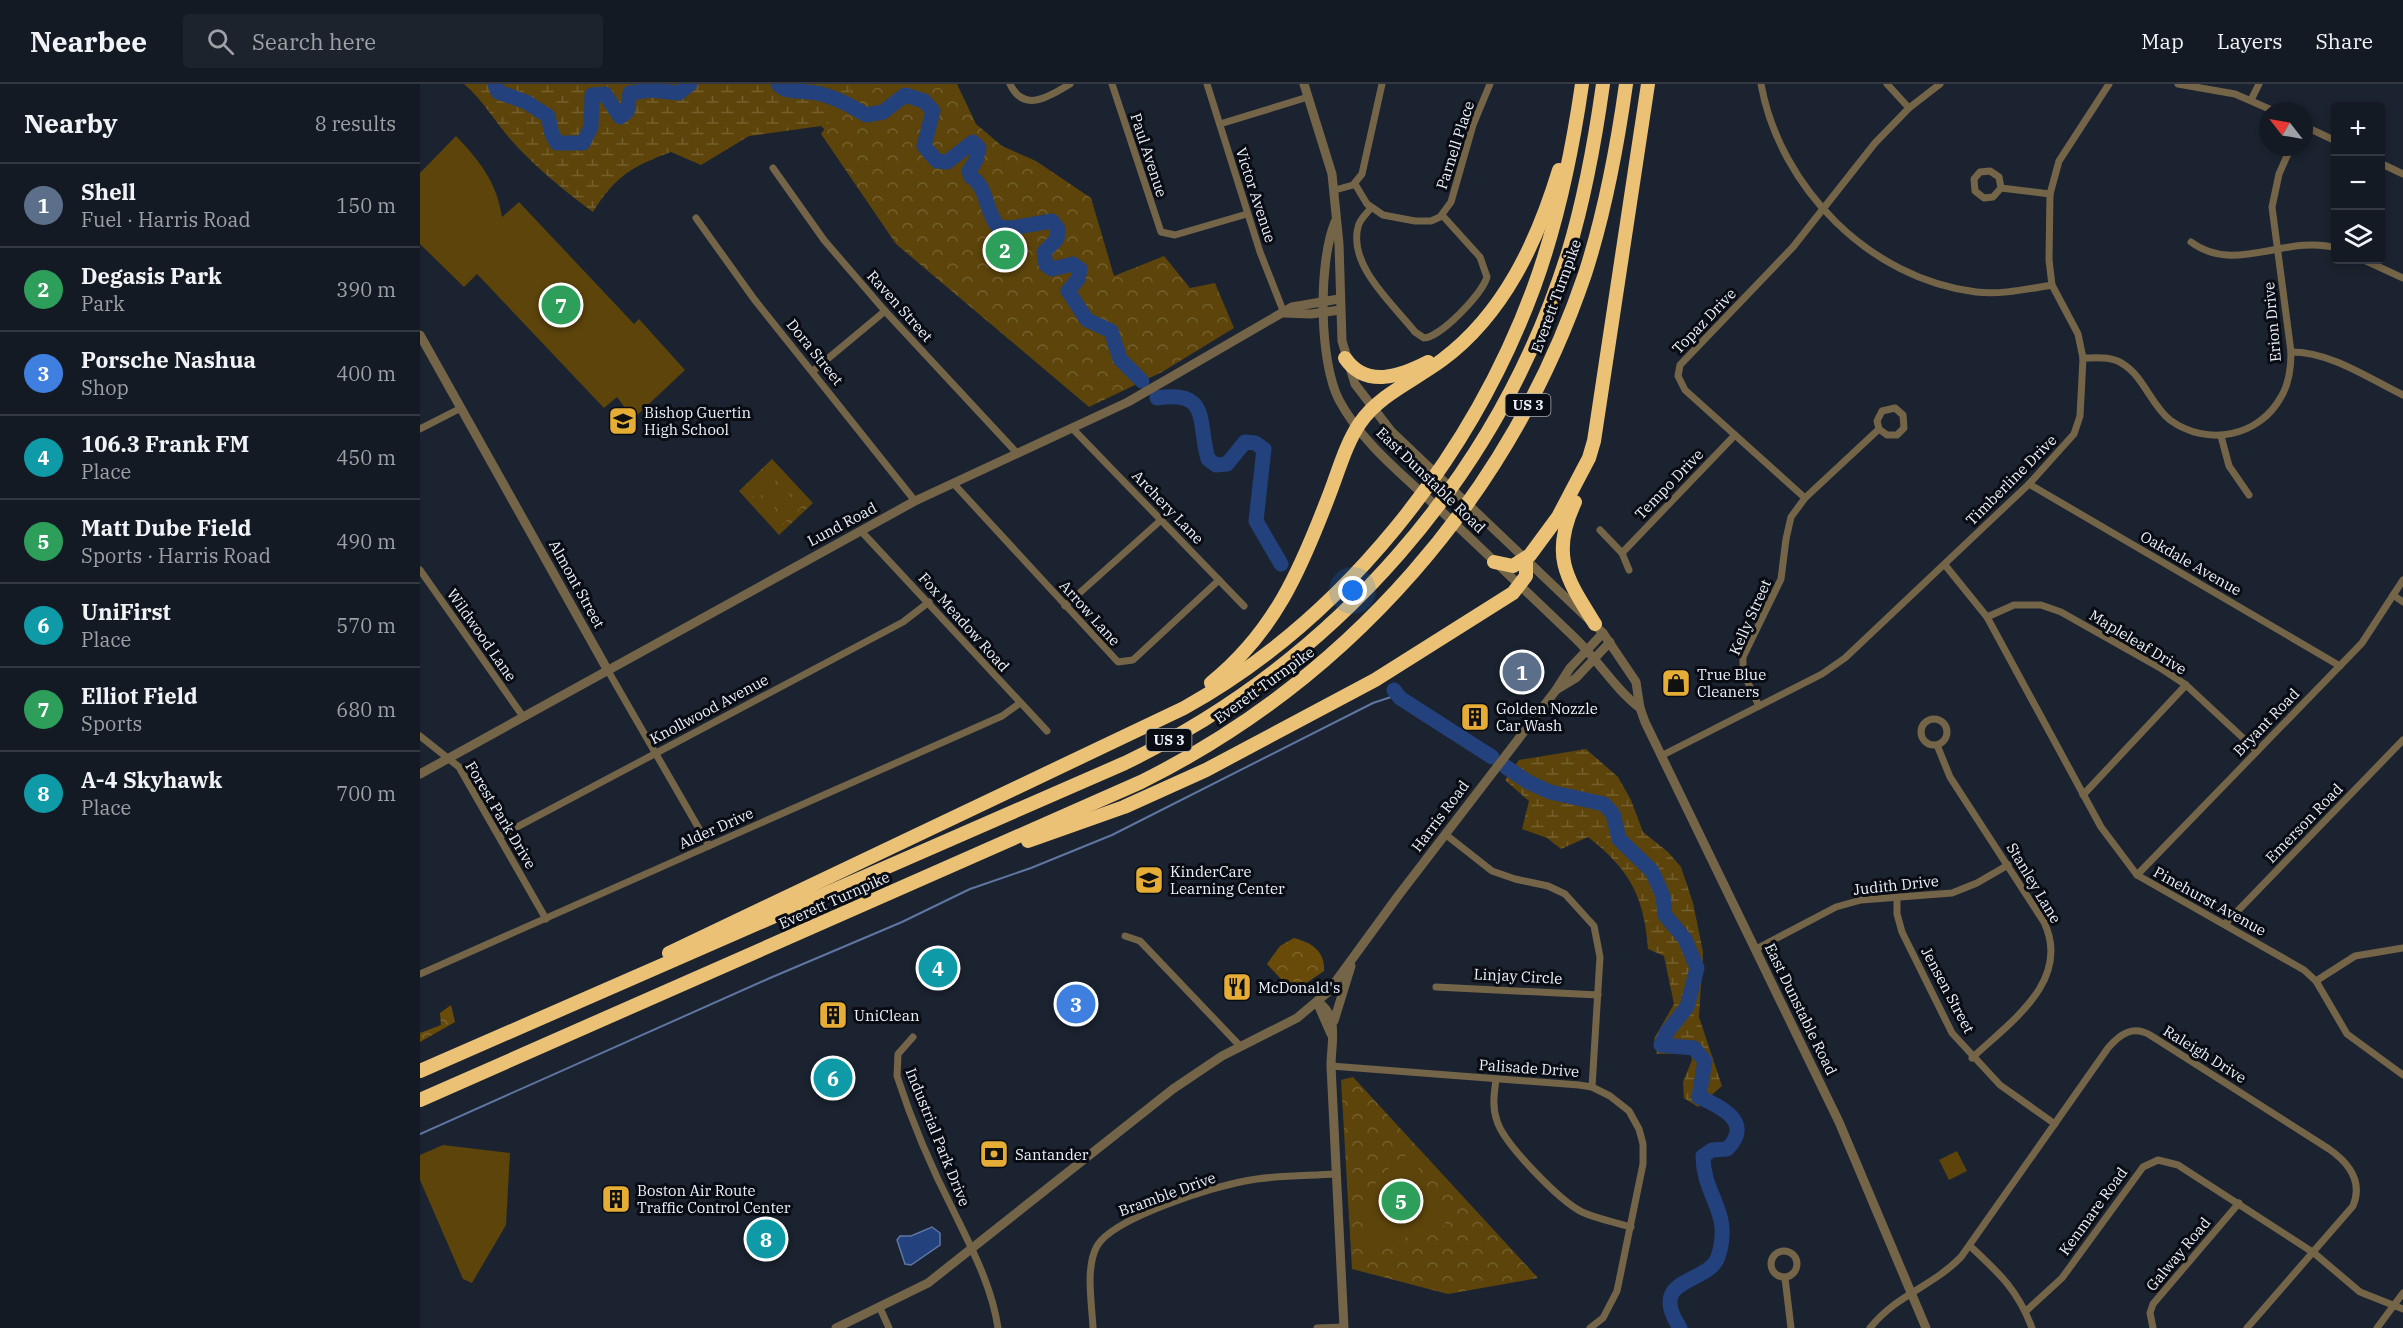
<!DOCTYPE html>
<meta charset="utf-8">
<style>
body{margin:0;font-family:"IBM Plex Serif",serif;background:#1d232c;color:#f1f3f6}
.controls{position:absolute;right:18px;top:18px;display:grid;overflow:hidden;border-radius:6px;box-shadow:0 3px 9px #0003}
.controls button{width:54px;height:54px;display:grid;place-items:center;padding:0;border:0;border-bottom:2px solid #333841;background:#141a24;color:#f1f3f6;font:30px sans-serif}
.compass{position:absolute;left:1839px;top:18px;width:54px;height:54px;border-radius:50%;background:#141a24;box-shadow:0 3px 9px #0003;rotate:301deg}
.you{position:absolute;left:933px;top:507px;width:21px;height:21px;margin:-15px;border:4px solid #fff;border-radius:50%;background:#1a73e8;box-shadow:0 0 0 9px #1a73e833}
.badge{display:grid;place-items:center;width:39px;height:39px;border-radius:50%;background:#e5ad35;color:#fff;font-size:20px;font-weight:700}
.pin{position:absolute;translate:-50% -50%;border:3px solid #fff;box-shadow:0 2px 6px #0006}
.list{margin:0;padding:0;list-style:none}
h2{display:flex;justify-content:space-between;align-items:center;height:78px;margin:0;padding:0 24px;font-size:26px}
h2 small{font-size:20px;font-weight:400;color:#9da1a6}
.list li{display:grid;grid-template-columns:39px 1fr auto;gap:18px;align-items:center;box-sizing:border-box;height:84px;padding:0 24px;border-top:2px solid #333841}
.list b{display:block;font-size:22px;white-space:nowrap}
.list p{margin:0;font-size:20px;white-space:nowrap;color:#9da1a6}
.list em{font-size:20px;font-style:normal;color:#9da1a6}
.icon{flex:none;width:33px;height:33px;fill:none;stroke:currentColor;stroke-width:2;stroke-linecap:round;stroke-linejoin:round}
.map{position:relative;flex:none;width:1983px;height:1244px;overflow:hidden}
header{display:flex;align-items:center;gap:36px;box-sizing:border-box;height:84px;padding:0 30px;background:#141a24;border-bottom:2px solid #333841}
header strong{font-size:28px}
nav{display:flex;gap:33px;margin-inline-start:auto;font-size:21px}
.search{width:420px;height:54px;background:#1d232c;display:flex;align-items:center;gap:15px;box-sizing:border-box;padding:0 21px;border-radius:6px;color:#9da1a6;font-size:22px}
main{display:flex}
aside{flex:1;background:#141a24}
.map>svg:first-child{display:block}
</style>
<header>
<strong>Nearbee</strong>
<div class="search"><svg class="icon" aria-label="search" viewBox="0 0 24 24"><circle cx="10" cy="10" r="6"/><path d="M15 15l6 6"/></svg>Search here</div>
<nav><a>Map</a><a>Layers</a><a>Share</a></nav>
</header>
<main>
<aside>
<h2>Nearby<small>8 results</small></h2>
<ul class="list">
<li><span class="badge" style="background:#5c6f8a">1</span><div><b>Shell</b><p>Fuel · Harris Road</p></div><em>150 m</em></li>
<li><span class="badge" style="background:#2e9e5b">2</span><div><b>Degasis Park</b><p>Park</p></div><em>390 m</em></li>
<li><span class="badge" style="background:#3f7fe0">3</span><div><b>Porsche Nashua</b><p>Shop</p></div><em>400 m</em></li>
<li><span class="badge" style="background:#0f9aa8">4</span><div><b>106.3 Frank FM</b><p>Place</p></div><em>450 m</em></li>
<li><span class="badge" style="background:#2e9e5b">5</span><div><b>Matt Dube Field</b><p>Sports · Harris Road</p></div><em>490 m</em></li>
<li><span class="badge" style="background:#0f9aa8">6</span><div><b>UniFirst</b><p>Place</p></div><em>570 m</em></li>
<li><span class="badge" style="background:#2e9e5b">7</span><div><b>Elliot Field</b><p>Sports</p></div><em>680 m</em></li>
<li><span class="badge" style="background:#0f9aa8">8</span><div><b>A-4 Skyhawk</b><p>Place</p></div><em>700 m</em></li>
</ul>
</aside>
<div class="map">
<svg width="1983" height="1244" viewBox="0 0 1983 1244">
<defs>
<pattern id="forest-crowns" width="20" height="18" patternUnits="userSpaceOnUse" patternTransform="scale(1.5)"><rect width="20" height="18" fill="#684b09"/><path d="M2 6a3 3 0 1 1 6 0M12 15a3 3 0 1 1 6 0" fill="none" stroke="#7e652e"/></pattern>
<pattern id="wetland-marsh" width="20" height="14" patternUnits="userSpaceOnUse" patternTransform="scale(1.5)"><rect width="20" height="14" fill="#5d440b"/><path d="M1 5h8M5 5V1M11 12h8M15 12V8" fill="none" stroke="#745f2f"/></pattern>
<pattern id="park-crowns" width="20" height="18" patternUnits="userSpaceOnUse" patternTransform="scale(1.5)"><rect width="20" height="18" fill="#5d440b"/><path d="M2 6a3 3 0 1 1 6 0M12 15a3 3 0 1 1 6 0" fill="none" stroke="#745f2f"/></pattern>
</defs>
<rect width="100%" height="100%" fill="#1b2330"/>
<g fill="url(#forest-crowns)">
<path d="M874 854C893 859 905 868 904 887L873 908 847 880 860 862Z"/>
<polygon points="31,921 35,938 0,958 0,949 21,941 20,929"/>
</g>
<g fill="url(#wetland-marsh)">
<path d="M44 0H519L451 93 401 42 329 52 281 81 251 68C213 82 195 92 173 128 147 109 113 81 92 57 74 37 65 18 44 0Z"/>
<path d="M1166 665 1198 693 1211 716 1223 748 1248 768 1261 783 1273 819 1283 868 1279 933 1302 1002 1278 1023 1264 1014 1263 998 1272 976 1271 969 1237 970 1234 955 1254 920 1244 872 1228 865C1224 812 1210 786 1168 753L1141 765 1127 754 1102 745 1109 717 1085 696 1099 676Z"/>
</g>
<g fill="url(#park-crowns)">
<polygon points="435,0 537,0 556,40 582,62 616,77 671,114 694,192 744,172 770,204 795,199 814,244 742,288 669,323 476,160 401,50"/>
<polygon points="352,375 393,419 359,451 319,407"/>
<polygon points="933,993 1118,1194 1028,1210 932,1185 921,996"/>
</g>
<g fill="#5d440b">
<path d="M36 52C60 77 77 99 82 133L99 118 214 240 219 235 265 286 213 335 197 313 184 324 57 190 44 203 0 160V89Z"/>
<polygon points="348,385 357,395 336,416 327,406"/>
<polygon points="360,399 370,409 349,429 339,419"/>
<polygon points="373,412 382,422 361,442 352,432"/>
<polygon points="23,1061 90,1069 86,1141 52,1199 43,1195 0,1096 0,1071"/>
<polygon points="1537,1067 1547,1087 1529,1096 1519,1076"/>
<path d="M991 1069 1026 1141 948 1165C937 1122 951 1090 991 1069Z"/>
</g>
<polygon fill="#23417c" stroke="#5f76a2" stroke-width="1.5" points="512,1143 520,1149 520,1161 491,1181 485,1180 477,1156 480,1152 491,1152"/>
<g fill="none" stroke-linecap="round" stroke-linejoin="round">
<polyline stroke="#5f76a2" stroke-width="2" points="0,1050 350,894 482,838 550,805 611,784 692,751 953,619 977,611"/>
<g stroke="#23417c" stroke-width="15">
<polyline points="75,0 78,8 106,18 128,32 132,50 137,59 163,59 171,43 172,11 185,10 200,33 207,28 210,9 230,6 259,9 270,0"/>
<path d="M358 0C364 8 377 7 388 8 408 9 430 21 446 31L463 28 485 11 504 17 513 27 504 62 517 77 527 78 553 58 559 64 556 76 549 87 551 93C567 102 565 126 578 143L591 144 632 137 638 145 637 155 624 168 626 181 632 185 653 180 660 185 658 195 648 207 667 236 691 247 700 275 722 297"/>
<path d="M737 314C791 306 777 337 788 375L796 381 807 380 825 358 835 359 844 365 836 437 861 480"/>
<polyline points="974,606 980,614 1072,673"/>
<path d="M1086 683 1108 698 1130 708 1184 720 1193 730 1199 755 1232 787 1243 812 1245 831 1265 855 1277 884 1267 923 1247 948 1241 961 1274 964 1285 977 1279 1013C1301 1023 1334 1038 1307 1065L1292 1066 1283 1072C1283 1113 1313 1127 1298 1173 1288 1201 1226 1192 1260 1244"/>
</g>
<g stroke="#756548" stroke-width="7">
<path d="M590 0C604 30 630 12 650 0"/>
<polyline points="692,0 741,148 755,151 827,130"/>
<polyline points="787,0 840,168 864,229"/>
<path d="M1341 0C1360 104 1450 195 1556 208 1581 211 1607 205 1632 201"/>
<polyline points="1467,0 1489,24"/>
<polyline points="1758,0 1815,10 1854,27"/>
<polyline points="1831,16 1839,0"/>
<polyline points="800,40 888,13"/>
<polyline points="1884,42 1916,57"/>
<polyline points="1960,79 1983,90"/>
<polyline points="353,84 404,156 465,227 597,369"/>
<polyline points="935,100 947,120 963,131 995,137 1011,137 1020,133 1031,118 1053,41 1070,0"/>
<polyline points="1581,104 1573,113 1564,114 1555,107 1554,95 1560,88 1570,87 1579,93 1581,104 1630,110"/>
<polyline points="915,106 933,101 942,90 962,0"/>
<path d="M951 124C946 130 939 136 938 143 928 182 974 221 995 248L1004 254C1021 253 1062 210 1067 193L1060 173 1022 131"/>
<polyline points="276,134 334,215 495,417"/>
<path d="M1771 158C1815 191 1866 150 1916 164"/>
<polyline points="1944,176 1983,194"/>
<path d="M1871 268C1911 268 1948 294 1983 311"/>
<path d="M1663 274C1677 274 1691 272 1703 280 1724 293 1731 321 1750 336 1787 363 1839 353 1861 313 1869 300 1871 283 1871 268L1852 123 1859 90 1871 63"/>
<polyline points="393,287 465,227"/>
<polyline points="652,344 824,522"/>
<polyline points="0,345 41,324"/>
<polyline points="1801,352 1809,382 1829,411"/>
<polyline points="533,399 698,578 713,576 799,496"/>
<polyline points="1609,400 1920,582"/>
<polyline points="1385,414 1265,306 1258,292 1260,281 1373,163 1455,59 1489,24 1520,0"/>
<polyline points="1180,446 1202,469 1209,486"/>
<polyline points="441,447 627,647"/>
<polyline points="1202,469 1315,351"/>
<polyline points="1525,481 1567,533 1681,743 1717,791 1884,886 1896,897 1927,950 1983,991"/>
<polyline points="0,486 102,631"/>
<polyline points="1973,511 1983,518"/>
<polyline points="645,522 741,436"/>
<polyline points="1567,533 1594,521 1621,521 1641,528 1742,585 1766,601 1837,667"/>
<polyline points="187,585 289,762"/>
<polyline points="1339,622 1323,588 1323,573 1361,495 1366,455 1371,433 1385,414 1459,345 1457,337 1462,327 1475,324 1483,331 1484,344 1477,351 1467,351 1459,345"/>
<circle cx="1514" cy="648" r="13"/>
<polyline points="0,652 39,683 126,835"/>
<path d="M1517 661 1530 693 1624 838C1652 897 1590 938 1552 974"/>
<polyline points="1241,672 1402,590 1425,574 1609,400 1654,350 1660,332 1663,274 1658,250 1632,201 1629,176 1630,110 1639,77 1689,0"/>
<polyline points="1663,711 1766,601"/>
<polyline points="1025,750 1072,787 1095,795 1128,802 1145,810 1174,842 1180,873 1172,1003"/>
<polyline points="80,752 483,538 509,518"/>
<polyline points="1717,791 1942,559 1983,496"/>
<polyline points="1477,815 1477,830 1482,848 1532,949 1580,1001 1635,1040"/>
<polyline points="1805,840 1983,656"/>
<polyline points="705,852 720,857 820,962"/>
<polyline points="1336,865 1416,823 1441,816 1532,809 1557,799 1588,781"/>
<polyline points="0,890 582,632 600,619"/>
<polyline points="1896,897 1935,872 1983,864"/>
<polyline points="1016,903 1178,911"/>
<path d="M493 953 478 970 477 992C491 1035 513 1087 534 1128 552 1165 572 1203 578 1244"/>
<polyline points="911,982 1159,1001 1172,1003 1190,1012 1209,1027 1219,1045 1223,1060 1223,1080 1197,1207 1183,1234 1170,1244"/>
<path d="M1076 996C1074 1010 1072 1023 1077 1037 1084 1060 1140 1117 1162 1128 1177 1135 1195 1138 1211 1143"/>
<path d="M1550 1162C1579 1189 1598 1206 1612 1244"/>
<circle cx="1364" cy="1180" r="13"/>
<polyline points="1365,1194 1371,1244"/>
<polyline points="460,1224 469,1244"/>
<polyline points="1606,1227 1642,1194 1723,1083 1738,1076 1758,1081 1894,1169 1940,1208 1983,1225"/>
<path d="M673 1244C672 1220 665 1184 677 1162 693 1134 792 1103 825 1097 854 1091 886 1092 916 1090"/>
<polyline points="897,1244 924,1243"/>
<path d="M1450 1244C1477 1210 1512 1203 1541 1173L1688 964C1700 950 1713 941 1730 951L1909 1065C1929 1079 1943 1098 1933 1122L1827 1244"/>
<polyline points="1733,1244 1730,1229 1733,1220 1819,1119"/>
<polyline points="1957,1244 1983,1209"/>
</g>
<g stroke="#756548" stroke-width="9">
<polyline points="884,0 912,90 919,160 922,257 935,300 971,347 1183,549 1216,598 1220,624 1225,638 1419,1038 1506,1244"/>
<path d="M915 138C898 179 899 277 919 316 942 359 982 390 1017 423 1063 466 1109 510 1155 554 1178 576 1195 605 1220 624"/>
<polyline points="864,229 891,230 920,226"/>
<polyline points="0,251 187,585"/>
<polyline points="1136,606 1156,594 1190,558"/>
<polyline points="0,690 495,417 708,318 872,223 919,215"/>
<path d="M897 918C920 930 911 960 911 982L924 1244"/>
<polyline points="897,918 911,950"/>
<polyline points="914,937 931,882"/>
<polyline points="416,1244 508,1199 753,1005 802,972 877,934 908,908 978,812 1136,606 1150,584 1183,549"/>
</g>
<g stroke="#ebc275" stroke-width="14">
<path d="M925 274C946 305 981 292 1008 278"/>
<path d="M1155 418C1130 471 1146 494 1175 540"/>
<polyline points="1074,478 1093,482 1110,471 1138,433 1169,374 1174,357 1228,0"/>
<path d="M791 599C854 548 880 487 908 414 918 389 925 361 940 339 959 311 995 296 1022 276 1084 230 1117 158 1139 86"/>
<polyline points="608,757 704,723 786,686 955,596 1093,509 1106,492 1106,475"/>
<path d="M249 869 764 624C924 535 1051 374 1114 203 1138 137 1152 69 1162 0"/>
<path d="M0 987 705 679C916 577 1078 392 1148 169 1165 113 1175 57 1183 0"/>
<path d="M0 1016 721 698C930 594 1090 411 1165 190 1185 128 1197 64 1206 0"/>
</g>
</g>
<defs>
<g id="school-square" transform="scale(1.5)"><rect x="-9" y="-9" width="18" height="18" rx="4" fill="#e5ad35" stroke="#090c12"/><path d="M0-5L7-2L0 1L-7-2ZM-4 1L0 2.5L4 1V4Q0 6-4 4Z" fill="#111"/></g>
<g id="shop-square" transform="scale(1.5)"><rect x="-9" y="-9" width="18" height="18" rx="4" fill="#e5ad35" stroke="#090c12"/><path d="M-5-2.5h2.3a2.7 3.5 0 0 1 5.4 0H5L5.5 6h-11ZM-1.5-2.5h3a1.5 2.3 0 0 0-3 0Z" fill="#111"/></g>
<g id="building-square" transform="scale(1.5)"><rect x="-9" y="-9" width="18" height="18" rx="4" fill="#e5ad35" stroke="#090c12"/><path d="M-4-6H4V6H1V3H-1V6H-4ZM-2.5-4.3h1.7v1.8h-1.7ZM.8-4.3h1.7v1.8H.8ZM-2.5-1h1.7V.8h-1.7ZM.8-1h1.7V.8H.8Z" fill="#111"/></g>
<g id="restaurant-square" transform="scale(1.5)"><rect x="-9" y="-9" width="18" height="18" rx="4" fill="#e5ad35" stroke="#090c12"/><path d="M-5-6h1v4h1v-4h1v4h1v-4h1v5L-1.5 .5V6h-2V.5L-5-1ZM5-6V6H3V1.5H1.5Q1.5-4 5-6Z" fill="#111"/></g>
<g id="bank-square" transform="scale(1.5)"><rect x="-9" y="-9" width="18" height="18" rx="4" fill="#e5ad35" stroke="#090c12"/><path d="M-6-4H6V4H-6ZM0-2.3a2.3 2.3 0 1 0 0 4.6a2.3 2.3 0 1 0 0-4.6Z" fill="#111"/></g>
</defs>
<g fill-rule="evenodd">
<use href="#school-square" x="203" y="337"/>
<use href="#shop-square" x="1256" y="599"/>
<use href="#building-square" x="1055" y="633"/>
<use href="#school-square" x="729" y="796"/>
<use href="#restaurant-square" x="817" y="903"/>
<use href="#building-square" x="413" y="931"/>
<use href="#bank-square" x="574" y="1070"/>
<use href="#building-square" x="196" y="1115"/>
</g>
<g text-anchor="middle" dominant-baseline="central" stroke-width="6" stroke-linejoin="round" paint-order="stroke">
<g fill="#090c12" stroke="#a8acb5" stroke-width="1.5">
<rect x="1085.5" y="310" width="45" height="22" rx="4.5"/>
<rect x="726.5" y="645" width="45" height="22" rx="4.5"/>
</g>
<g font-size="14" font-weight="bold" fill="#ecf1fb">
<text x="1108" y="321">US 3</text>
<text x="749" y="656">US 3</text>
</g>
<g font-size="15" fill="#ecf1fb" stroke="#090c12">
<text transform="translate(1035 61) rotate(-72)">Parnell Place</text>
<text transform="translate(729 71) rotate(72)">Paul Avenue</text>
<text transform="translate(836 111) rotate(72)">Victor Avenue</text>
<text transform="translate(1136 212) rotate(-70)">Everett Turnpike</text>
<text transform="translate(480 222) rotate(48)">Raven Street</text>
<text transform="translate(1284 237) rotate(-46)">Topaz Drive</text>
<text transform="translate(1852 238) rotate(-95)">Erion Drive</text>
<text transform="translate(395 268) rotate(51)">Dora Street</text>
<text transform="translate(1011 396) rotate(44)">East Dunstable Road</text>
<text transform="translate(1591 396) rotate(-45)">Timberline Drive</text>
<text transform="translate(1249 400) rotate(-46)">Tempo Drive</text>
<text transform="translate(748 423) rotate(46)">Archery Lane</text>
<text transform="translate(422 440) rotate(-28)">Lund Road</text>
<text transform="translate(1771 479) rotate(30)">Oakdale Avenue</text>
<text transform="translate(157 500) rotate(61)">Almont Street</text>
<text transform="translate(670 529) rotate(48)">Arrow Lane</text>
<text transform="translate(1330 533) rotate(-66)">Kelly Street</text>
<text transform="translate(544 538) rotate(48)">Fox Meadow Road</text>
<text transform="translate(62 551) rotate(55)">Wildwood Lane</text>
<text transform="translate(1718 558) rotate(31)">Mapleleaf Drive</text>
<text transform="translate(844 601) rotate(-36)">Everett Turnpike</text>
<text transform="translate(289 625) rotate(-28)">Knollwood Avenue</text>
<text transform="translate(1846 638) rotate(-46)">Bryant Road</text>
<text transform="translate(81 731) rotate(59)">Forest Park Drive</text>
<text transform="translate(1020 732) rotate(-53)">Harris Road</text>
<text transform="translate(1884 739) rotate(-46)">Emerson Road</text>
<text transform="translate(296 744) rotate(-24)">Alder Drive</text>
<text transform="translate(1614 799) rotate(59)">Stanley Lane</text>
<text transform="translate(1476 801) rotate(-6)">Judith Drive</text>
<text transform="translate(414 816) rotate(-24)">Everett Turnpike</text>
<text transform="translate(1790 817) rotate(29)">Pinehurst Avenue</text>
<text transform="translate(1098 892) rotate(3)">Linjay Circle</text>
<text transform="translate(1528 906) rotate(62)">Jensen Street</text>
<text transform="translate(1381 925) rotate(64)">East Dunstable Road</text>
<text transform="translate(1785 970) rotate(32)">Raleigh Drive</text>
<text transform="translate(1109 984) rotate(4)">Palisade Drive</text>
<text transform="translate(518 1053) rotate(68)">Industrial Park Drive</text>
<text transform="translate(747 1110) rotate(-20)">Bramble Drive</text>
<text transform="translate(1673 1127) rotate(-54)">Kenmare Road</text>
<text transform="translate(1758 1170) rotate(-50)">Galway Road</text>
</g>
<g font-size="15" fill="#ecf1fb" stroke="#090c12" text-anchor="start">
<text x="224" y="328">Bishop Guertin<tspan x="224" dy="17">High School</tspan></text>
<text x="1277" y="590">True Blue<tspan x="1277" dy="17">Cleaners</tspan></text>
<text x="1076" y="624">Golden Nozzle<tspan x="1076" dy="17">Car Wash</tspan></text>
<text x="750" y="787">KinderCare<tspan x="750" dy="17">Learning Center</tspan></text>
<text x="838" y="903">McDonald's</text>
<text x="434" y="931">UniClean</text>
<text x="595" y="1070">Santander</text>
<text x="217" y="1106">Boston Air Route<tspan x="217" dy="17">Traffic Control Center</tspan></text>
</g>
</g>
</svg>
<div class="controls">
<button>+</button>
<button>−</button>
<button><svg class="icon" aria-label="layers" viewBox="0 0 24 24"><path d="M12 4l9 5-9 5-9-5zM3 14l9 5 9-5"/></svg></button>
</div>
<svg class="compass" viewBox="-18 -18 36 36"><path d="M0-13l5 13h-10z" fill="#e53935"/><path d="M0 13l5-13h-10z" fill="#9da1a6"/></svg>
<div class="you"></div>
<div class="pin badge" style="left:1102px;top:588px;background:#5c6f8a">1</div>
<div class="pin badge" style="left:585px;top:166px;background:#2e9e5b">2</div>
<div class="pin badge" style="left:656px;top:920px;background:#3f7fe0">3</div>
<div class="pin badge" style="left:518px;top:884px;background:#0f9aa8">4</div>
<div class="pin badge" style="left:981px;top:1117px;background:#2e9e5b">5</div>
<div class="pin badge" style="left:413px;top:994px;background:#0f9aa8">6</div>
<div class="pin badge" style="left:141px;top:221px;background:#2e9e5b">7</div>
<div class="pin badge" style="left:346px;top:1155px;background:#0f9aa8">8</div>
</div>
</main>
